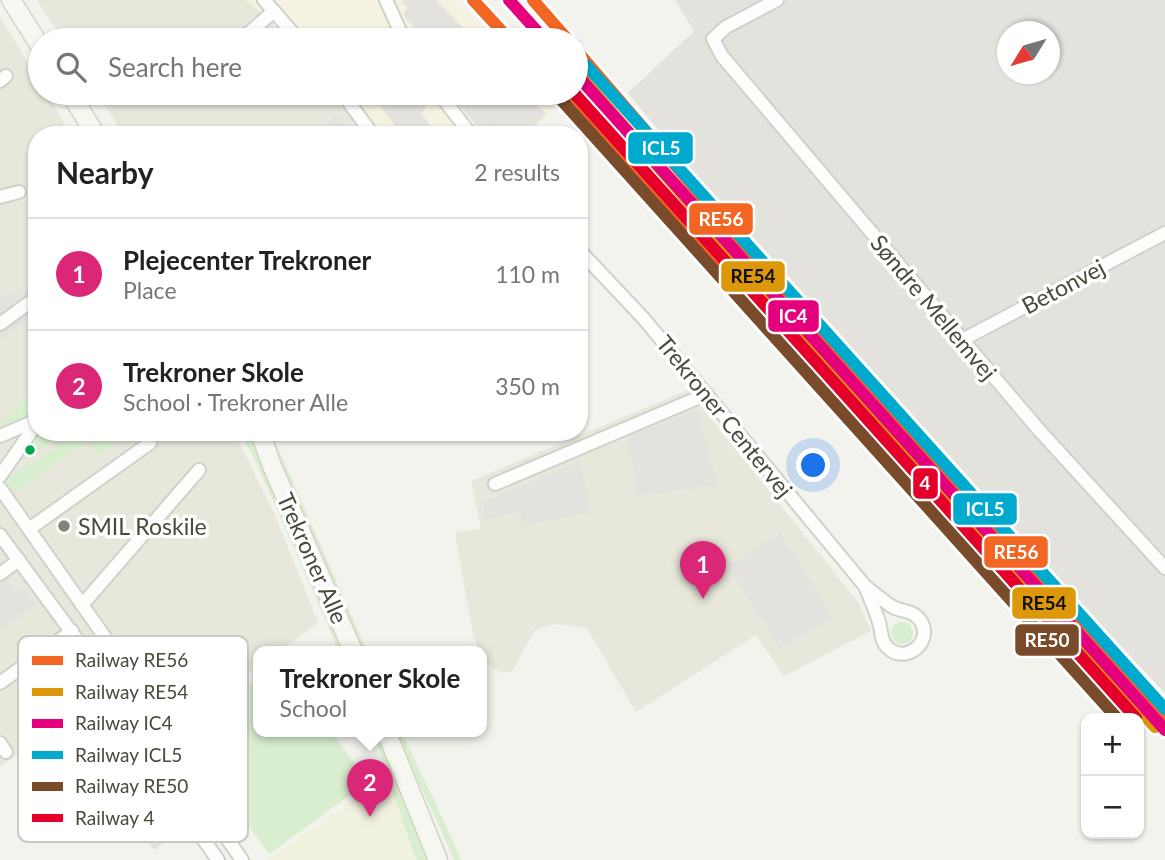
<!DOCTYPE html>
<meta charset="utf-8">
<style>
body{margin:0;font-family:Lato,sans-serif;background:#f6f6f6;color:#222}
.controls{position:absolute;right:21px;bottom:21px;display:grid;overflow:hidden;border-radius:14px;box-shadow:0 2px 5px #0004}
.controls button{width:63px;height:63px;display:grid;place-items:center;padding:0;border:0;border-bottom:2px solid #e0e0e0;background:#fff;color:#222;font:35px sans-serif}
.compass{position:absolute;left:997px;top:21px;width:63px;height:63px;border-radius:50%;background:#fff;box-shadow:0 2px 5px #0004;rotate:233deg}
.you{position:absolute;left:814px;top:466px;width:24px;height:24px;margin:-18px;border:5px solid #fff;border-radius:50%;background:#1a73e8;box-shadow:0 0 0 10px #1a73e833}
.badge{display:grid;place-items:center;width:46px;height:46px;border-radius:50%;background:#db2777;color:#fff;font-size:23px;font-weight:700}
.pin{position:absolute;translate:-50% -58px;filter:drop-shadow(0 2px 4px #0008)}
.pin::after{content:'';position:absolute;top:37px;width:24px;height:21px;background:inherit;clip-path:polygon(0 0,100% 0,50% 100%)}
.popup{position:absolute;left:253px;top:646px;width:234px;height:91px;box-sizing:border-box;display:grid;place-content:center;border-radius:14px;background:#fff;filter:drop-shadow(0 2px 5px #0005);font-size:23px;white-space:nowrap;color:#767676}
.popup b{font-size:26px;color:#222}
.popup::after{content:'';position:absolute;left:50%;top:100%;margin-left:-14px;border:14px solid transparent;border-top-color:#fff}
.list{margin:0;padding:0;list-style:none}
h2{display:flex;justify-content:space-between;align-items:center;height:91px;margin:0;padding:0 28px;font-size:30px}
h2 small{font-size:23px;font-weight:400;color:#767676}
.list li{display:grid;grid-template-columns:46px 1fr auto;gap:21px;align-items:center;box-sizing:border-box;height:112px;padding:0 28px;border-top:2px solid #e0e0e0}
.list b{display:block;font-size:26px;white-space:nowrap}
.list p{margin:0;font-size:23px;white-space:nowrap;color:#767676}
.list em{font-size:23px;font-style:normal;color:#767676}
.icon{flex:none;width:38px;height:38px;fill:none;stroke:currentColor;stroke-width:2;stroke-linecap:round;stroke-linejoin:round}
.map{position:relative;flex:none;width:1165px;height:860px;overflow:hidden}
.search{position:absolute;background:#fff;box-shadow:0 2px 5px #0004;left:28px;top:28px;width:560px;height:77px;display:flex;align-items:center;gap:18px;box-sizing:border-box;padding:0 24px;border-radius:38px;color:#767676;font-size:26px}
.panel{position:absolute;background:#fff;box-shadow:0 2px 5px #0004;left:28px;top:126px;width:560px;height:315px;border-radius:28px}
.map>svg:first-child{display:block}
</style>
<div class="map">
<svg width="1165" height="860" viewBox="0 0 1165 860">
<rect width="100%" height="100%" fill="#f3f3ee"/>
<g fill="#e7e7db">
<polygon points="37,0 245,0 265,15 287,40 63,40"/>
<polygon points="0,17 40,83 40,93 46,93 71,135 37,135 37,432 234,432 275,515 318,623 279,651 258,651 258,666 174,727 90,701 0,767"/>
<polygon points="97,93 331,93 367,135 124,135"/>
<polygon points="688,390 858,602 871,631 784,676 756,635 636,712 587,628 556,624 535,630 512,671 502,673 491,667 482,655 482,651 479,651 473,635 455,532 481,529 471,481"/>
</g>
<g fill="#f5f2e1">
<polygon points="245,0 456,0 493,40 287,40 265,15"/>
<polygon points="331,93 541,93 555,108 529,135 367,135"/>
</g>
<path fill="#e4e2dc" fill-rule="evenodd" d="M675 0H1165V693L1109 634 858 355 753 245 628 93 694 31ZM1007 32H1050V74H1007Z"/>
<polygon fill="#f1f1e0" points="392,773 428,860 267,860"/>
<g fill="#d9eece">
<polygon points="37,388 37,413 22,424 0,433 0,422"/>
<polygon points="37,432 63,432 41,451 22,461 34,442 31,440"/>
<polygon points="73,432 115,432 107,438 113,446 99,456 88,441 12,495 4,483 8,478 48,453"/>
<polygon points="240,432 247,432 254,445 346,651 339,651 255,460"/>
<polygon points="264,432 271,432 367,651 360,651"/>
<circle cx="902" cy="633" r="11"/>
<polygon points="258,678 258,731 331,731 368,782 269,854 182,733"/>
<path d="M372 731H379L427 860H417C400 818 389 774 372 731Z"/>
<path d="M394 731H401C421 775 443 816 461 860H454C436 816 414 775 394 731Z"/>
</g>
<g fill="#e3e2de">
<polygon points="404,0 436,0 475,40 415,40 420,33 405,18 404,12 408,8 402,2"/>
<polygon points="371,93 416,93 426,107 421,113 437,135 402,135"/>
<polygon points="450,93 525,93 546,114 525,135 507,135 496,130 489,125 481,131"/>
<polygon points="335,115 354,135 317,135"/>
<polygon points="1146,146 1157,154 1165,172 1165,208 1104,240 1080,190 1131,163 1129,160"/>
<polygon points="25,288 33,299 30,309 35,314 0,339 0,298"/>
<polygon points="697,410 717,485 639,496 627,437"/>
<polygon points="580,462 591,512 523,526 520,512 486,520 483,502"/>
<polygon points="781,533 832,617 780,649 728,566"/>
<polygon points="7,580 16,593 23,588 35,605 0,630 0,585"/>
<polygon points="127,762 178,833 154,850 103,780"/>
</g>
<path fill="#becff1" d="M78 733C88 732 92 738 99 745L89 756 71 763 61 753V748Z"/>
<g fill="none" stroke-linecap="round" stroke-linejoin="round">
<g stroke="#d1d1cb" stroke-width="16">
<g id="street">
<polyline points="264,0 299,40"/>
<polyline points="386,0 404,40"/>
<polyline points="777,0 726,27 713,39 722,56 1039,430 1165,568"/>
<polyline points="241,40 274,11"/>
<polyline points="0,81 6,76"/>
<polyline points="342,93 373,135"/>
<polyline points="439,93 471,135"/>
<polyline points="0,197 19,192"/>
<path d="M579 250 644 319 865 586C874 593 882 600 891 606 901 612 913 610 920 620 935 641 905 666 887 647 880 640 882 631 879 622 875 610 870 598 865 586"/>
<polyline points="0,324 33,300 35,301"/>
<polyline points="962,340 1165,233"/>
<polyline points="0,436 37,420"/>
<polyline points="0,476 37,423"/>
<polyline points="495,484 707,394"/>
<polyline points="0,488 156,710 153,733 242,860"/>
<polyline points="29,529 150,443"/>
<polyline points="0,535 120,698 117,717 218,860"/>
<polyline points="0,574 19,560"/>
<polyline points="82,605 199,470"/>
<polyline points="0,683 72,631"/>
<polyline points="0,743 6,752"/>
</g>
</g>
<g stroke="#d4d4c6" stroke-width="21">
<g id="secondary">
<polyline points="11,0 40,46"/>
<polyline points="70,93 96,135"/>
<polyline points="260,432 272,466 353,651"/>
<polyline points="386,731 438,860"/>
</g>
</g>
<use href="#street" stroke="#fdfdfc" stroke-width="12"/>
<use href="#secondary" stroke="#f7f7f1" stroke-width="18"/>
<g stroke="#fff" stroke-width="18">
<g id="rail-1">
<polyline points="473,0 510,40"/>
<polyline points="533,0 568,40"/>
<polyline points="576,50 815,328 1165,718"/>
<polyline points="559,93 726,271"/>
</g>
</g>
<g stroke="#fff" stroke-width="18">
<polyline id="rail-2" points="576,71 805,337 1155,727"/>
</g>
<g stroke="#fff" stroke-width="18">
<g id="rail-3">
<polyline points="509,0 545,40"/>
<polyline points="576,74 1165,730"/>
</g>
</g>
<g stroke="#fff" stroke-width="18">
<polyline id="rail-4" points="586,65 1165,709"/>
</g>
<g stroke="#fff" stroke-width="18">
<polyline id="rail-5" points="555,93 1117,718"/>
</g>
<g stroke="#fff" stroke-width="18">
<polyline id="rail-6" points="574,93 1136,718"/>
</g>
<use href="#rail-1" stroke="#f26522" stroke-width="12"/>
<use href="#rail-2" stroke="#dd9809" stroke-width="12"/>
<use href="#rail-3" stroke="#e5007d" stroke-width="12"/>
<use href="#rail-4" stroke="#00a9ce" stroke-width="12"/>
<use href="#rail-5" stroke="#7a4b2a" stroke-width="12"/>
<use href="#rail-6" stroke="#e4002b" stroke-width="12"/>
</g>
<circle fill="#00a651" stroke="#fff" stroke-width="2.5" cx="30" cy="450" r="6"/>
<circle fill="#868478" stroke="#fff" stroke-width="2.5" cx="64" cy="526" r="7"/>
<g text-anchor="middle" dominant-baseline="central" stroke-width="7" stroke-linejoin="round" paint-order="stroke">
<g font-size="23" fill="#4b4939" stroke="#fff">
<text transform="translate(1063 286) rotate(-28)">Betonvej</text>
<text transform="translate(934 307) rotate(50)">Søndre Mellemvej</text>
<text transform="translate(725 416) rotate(51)">Trekroner Centervej</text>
<text transform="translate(313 558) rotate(66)">Trekroner Alle</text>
</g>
<g font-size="23" fill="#4b4939" stroke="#fff" text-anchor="start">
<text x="78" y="526">SMIL Roskile</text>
</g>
</g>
<rect x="18" y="636" width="230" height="206" rx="10" fill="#fff" stroke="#c9c8c4" stroke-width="2"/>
<rect x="32" y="656" width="31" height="9" fill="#f26522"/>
<rect x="32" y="688" width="31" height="8" fill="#dd9809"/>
<rect x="32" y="719" width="31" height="9" fill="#e5007d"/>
<rect x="32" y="751" width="31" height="8" fill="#00a9ce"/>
<rect x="32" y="782" width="31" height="9" fill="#7a4b2a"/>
<rect x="32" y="814" width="31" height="8" fill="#e4002b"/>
<g font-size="19" fill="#4b4939">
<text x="75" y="667">Railway RE56</text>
<text x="75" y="699">Railway RE54</text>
<text x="75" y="730">Railway IC4</text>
<text x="75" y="762">Railway ICL5</text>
<text x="75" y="793">Railway RE50</text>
<text x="75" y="825">Railway 4</text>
</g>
<g stroke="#fff" stroke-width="2.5">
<rect x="627" y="131" width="67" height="34" rx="7" fill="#00a9ce"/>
<rect x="688" y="202" width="66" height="34" rx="7" fill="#f26522"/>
<rect x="720" y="260" width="66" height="33" rx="7" fill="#dd9809"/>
<rect x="767" y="299" width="53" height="34" rx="7" fill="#e5007d"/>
<rect x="912" y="467" width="27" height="33" rx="7" fill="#e4002b"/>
<rect x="952" y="492" width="66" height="34" rx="7" fill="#00a9ce"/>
<rect x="983" y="535" width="66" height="34" rx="7" fill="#f26522"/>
<rect x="1011" y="586" width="66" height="34" rx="7" fill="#dd9809"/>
<rect x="1014" y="623" width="66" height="34" rx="7" fill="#7a4b2a"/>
</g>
<g font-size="19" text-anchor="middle" font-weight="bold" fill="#fff">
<text x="661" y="155">ICL5</text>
<text x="721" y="226">RE56</text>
<text x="793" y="323">IC4</text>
<text x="925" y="490">4</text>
<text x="985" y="516">ICL5</text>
<text x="1016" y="559">RE56</text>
<text x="1047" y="647">RE50</text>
</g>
<g font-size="19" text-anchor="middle" font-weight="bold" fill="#111">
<text x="753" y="283">RE54</text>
<text x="1044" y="610">RE54</text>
</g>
</svg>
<div class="controls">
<button>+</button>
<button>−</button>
</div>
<svg class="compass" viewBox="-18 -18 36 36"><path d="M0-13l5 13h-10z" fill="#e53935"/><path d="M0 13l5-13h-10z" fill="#767676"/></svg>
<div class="you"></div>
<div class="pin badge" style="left:703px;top:599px">1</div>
<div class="pin badge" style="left:370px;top:817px">2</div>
<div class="popup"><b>Trekroner Skole</b>School</div>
<div class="search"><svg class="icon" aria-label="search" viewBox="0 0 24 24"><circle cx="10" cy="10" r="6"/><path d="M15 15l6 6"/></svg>Search here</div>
<section class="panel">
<h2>Nearby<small>2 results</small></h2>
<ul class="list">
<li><span class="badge">1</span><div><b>Plejecenter Trekroner</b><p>Place</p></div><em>110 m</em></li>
<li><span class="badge">2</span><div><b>Trekroner Skole</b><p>School · Trekroner Alle</p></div><em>350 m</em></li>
</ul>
</section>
</div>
